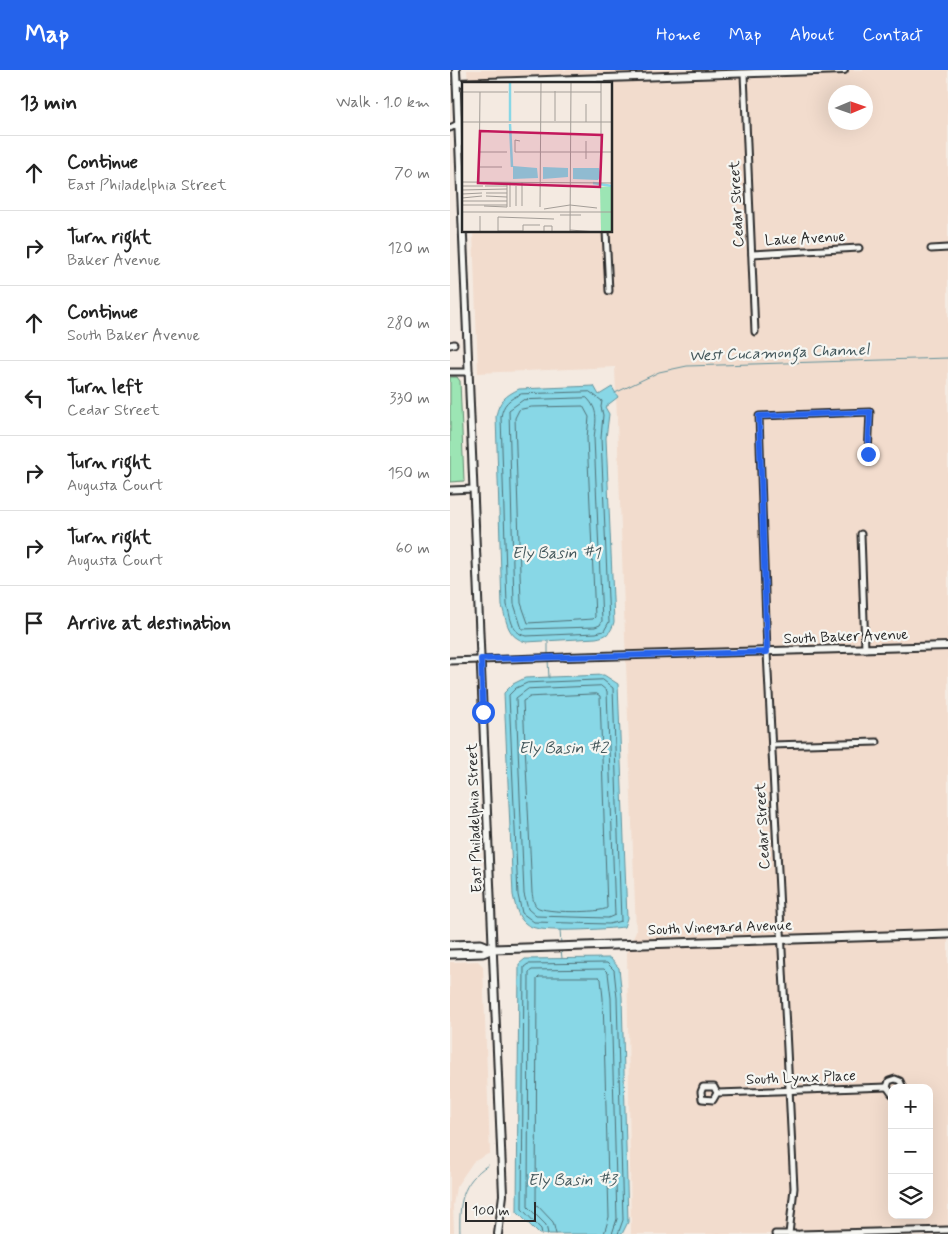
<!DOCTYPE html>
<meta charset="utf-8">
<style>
body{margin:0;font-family:Mynerve,sans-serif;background:#f6f6f6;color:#222}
.controls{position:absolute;right:15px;bottom:15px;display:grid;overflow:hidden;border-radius:10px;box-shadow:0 5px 20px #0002}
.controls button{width:45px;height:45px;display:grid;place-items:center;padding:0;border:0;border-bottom:1px solid #e0e0e0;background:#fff;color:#222;font:25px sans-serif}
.compass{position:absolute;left:378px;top:15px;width:45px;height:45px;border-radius:50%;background:#fff;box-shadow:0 5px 20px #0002;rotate:88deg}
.scale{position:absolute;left:15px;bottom:12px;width:71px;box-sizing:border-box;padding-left:5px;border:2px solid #2b2b2b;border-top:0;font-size:14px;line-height:18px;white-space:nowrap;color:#2b2b2b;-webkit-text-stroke:4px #f6f6f2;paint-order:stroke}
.stop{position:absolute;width:15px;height:15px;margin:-11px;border:4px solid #2563eb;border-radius:50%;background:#fff}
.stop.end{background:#2563eb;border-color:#fff;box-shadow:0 1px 5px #0008}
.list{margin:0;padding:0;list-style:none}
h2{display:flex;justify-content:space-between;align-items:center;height:65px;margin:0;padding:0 20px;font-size:21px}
h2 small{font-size:16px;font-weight:400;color:#767676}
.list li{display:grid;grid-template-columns:32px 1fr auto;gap:15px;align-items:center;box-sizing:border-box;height:75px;padding:0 20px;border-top:1px solid #e0e0e0}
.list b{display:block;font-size:19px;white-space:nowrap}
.list p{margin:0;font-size:16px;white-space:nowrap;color:#767676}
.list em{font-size:16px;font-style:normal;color:#767676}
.icon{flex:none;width:28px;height:28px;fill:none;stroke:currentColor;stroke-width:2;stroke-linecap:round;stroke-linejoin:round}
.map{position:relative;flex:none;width:498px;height:1164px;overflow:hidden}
header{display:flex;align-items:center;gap:30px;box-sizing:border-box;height:70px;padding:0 25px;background:#2563eb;color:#fff}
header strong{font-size:24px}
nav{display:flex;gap:28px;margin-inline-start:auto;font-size:18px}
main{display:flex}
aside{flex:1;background:#fff}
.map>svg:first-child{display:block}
</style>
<header>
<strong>Map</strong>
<nav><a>Home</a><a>Map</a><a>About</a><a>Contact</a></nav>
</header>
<main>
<aside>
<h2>13 min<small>Walk · 1.0 km</small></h2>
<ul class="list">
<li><svg class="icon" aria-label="ahead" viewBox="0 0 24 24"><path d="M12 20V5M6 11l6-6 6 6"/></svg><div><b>Continue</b><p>East Philadelphia Street</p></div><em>70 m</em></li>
<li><svg class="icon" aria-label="right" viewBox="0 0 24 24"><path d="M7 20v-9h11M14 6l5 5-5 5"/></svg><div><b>Turn right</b><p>Baker Avenue</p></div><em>120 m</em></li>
<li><svg class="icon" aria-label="ahead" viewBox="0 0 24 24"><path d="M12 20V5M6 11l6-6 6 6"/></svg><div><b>Continue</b><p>South Baker Avenue</p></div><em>280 m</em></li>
<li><svg class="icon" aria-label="left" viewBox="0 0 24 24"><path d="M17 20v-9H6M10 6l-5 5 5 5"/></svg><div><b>Turn left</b><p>Cedar Street</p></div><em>330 m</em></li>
<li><svg class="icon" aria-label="right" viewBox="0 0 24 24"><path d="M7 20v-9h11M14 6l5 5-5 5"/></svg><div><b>Turn right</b><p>Augusta Court</p></div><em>150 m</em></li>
<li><svg class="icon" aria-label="right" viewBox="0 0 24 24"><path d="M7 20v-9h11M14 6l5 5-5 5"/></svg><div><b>Turn right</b><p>Augusta Court</p></div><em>60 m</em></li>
<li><svg class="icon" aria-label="arrive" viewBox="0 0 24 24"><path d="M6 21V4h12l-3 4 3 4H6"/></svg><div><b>Arrive at destination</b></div></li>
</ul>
</aside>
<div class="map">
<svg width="498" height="1164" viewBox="0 0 498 1164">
<rect width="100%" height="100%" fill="#f4eae1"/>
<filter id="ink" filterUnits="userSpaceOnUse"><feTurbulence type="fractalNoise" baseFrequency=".02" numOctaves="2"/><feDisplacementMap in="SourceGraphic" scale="10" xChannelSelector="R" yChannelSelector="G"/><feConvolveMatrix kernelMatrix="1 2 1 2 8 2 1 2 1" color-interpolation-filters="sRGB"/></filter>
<g filter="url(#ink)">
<g fill="#f2dccd" fill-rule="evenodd">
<path d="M17 0H498V1164H181L177 881 186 862 165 297 28 303 23 161H161V14H18ZM386 22H416V52H386ZM442 1018H479V1145H442Z"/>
<polygon points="28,891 33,896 40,1083 23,1092 6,1117 3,1135 4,1162 0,1162 0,892"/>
</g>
<polygon fill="#9ce5b4" stroke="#648870" points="0,307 7,307 10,311 14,411 0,412"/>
<g fill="#88d7e6" stroke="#63929b">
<path d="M144 316 149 325 162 317 168 327 155 337 159 344 156 368 164 552C161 563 157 566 146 568L76 572C57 567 57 552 52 536L46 346C49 331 55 326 69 319Z"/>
<path d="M154 605 168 614 177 848 174 857C157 859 96 863 82 857 68 852 66 838 63 825L54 623 63 614 75 608Z"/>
<polygon points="160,888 169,898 172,927 178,1152 172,1164 89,1164 67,1142 69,894 75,889"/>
</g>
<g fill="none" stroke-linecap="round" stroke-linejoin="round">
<g stroke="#507076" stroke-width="1">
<path d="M140 322 152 331 151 337 153 345 151 368 159 552 154 561 146 563 76 566C61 563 61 548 57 535L51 347C53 334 59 329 71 324Z"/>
<path d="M137 328C149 340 146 351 144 368L152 551 150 555 145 557 72 559 64 534 59 340 73 330Z"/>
<polygon points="82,337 133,336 139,347 137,368 145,547 143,549 78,553 71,533 65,348 69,340"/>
<polygon points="153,610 163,618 171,851 159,854 84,852 72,843 68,825 59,625 66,618 77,613"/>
<polygon points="151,616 157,621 165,845 158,848 86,846 78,839 74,824 66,628 78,619"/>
<path d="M147 624 150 626 157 838C151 843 94 843 87 837 83 834 83 827 82 823L73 631 80 627Z"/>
<polyline points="92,1164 91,1159 72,1139 74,897 78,894 157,893 164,900 167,928 173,1150 168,1164"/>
<polyline points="98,1164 96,1155 78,1137 79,902 82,900 154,899 158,903 161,928 167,1149 162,1164"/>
<polyline points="106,1164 103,1152 86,1134 87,909 89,907 149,907 151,909 153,928 159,1147 154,1164"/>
</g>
<g stroke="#63929b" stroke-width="1">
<polyline points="165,323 209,302 237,296 498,288"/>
<polyline points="98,570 98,585"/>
<polyline points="98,589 99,608"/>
<polyline points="110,860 111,874"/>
<polyline points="111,880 112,888"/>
<path d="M10 1164C9 1133 11 1113 38 1095"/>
</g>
<g stroke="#2b2b2b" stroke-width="9">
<g id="minor">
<polyline points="294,4 305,262"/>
<polyline points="0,58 8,54"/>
<polyline points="156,161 159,221"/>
<polyline points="481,179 498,178"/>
<polyline points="302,184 409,178"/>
<polyline points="0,275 4,274"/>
<polyline points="0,302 19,302"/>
<polyline points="0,420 24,419"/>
<polyline points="411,464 415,579"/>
<polyline points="0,591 116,587"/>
<polyline points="322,675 427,672"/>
<polyline points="437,1017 439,1011 445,1009 450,1011 453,1018"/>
<polyline points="437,1017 442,1024"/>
<polyline points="267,1023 263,1030 252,1029 251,1022 253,1017 264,1017 267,1023 437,1017"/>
<polyline points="325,1164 347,1164"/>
<polyline points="339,1164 344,1118 317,582 309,346 420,342 418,384 415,388"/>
<polyline points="350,1164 498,1160"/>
</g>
</g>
<g stroke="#2b2b2b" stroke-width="10">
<g id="tertiary">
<polyline points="6,0 53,1125 48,1164"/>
<polyline points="7,13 394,0"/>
<polyline points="116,587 498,576"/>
</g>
</g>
<g stroke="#2b2b2b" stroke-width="11">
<g id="secondary">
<polyline points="0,875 31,874 43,879"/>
<polyline points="0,884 33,883 43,879 498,864"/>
</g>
</g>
<use href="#minor" stroke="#f6f6f2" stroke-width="5"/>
<use href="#tertiary" stroke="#f6f6f2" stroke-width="6"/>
<use href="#secondary" stroke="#f6f6f2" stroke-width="7"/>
</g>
</g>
<g fill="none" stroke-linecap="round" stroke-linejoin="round" filter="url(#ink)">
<polyline stroke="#2563eb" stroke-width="6" points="33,642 31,589 317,582 309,346 420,342 418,384"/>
</g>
<g text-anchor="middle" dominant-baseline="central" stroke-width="4.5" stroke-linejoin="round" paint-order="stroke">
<g font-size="15" fill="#2b2b2b" stroke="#f6f6f2">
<text transform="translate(287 134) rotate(-93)">Cedar Street</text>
<text transform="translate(355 169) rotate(-3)">Lake Avenue</text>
<text transform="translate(396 567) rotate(-2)">South Baker Avenue</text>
<text transform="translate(25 748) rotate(-92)">East Philadelphia Street</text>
<text transform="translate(313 756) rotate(-93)">Cedar Street</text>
<text transform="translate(270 858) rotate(-2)">South Vineyard Avenue</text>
<text transform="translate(351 1008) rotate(-2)">South Lynx Place</text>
</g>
<g font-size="16" font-style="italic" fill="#42565a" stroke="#f6f6f2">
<text transform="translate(329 283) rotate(-2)">West Cucamonga Channel</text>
<text x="106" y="483">Ely Basin #1</text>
<text x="113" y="678">Ely Basin #2</text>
<text x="122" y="1110">Ely Basin #3</text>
</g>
</g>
<g transform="translate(12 12)">
<rect width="150" height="150" fill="#f4eae1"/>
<path d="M150 104V150H139L138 105Z" fill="#9ce5b4"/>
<path d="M51 84 75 86 76 96 51 97ZM81 85 106 86V95L81 97ZM111 86H137L139 94 136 98 111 97Z" fill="#88d7e6"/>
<path fill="none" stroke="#88d7e6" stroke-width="2.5" d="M48 39V0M48 42 50 85M131 101 150 104"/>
<path fill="none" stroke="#a49e98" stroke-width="1" d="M0 10H46M52 10H139M124 22V40M93 39V9M0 40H150M58 59 53 58V70H150M124 59V77M18 70H45M18 85H40M139 85V0M0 100 150 101M17 100 18 10M48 100V125M0 104H21M23 104H45M54 104V124M0 108 45 107M24 111H45M0 112 20 111M24 114 45 115M0 116 20 114M0 119H45M0 123H45M22 124 45 125V101M60 124V100M78 125 79 0M82 127 108 123 135 126M0 130H150M98 133H119M18 134V150M108 148 135 150M36 149H61M61 149V143H78M36 150V135L92 137M82 150V144H90V150M108 150 109 0"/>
<path fill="#c2185b" fill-opacity="0.15" stroke="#c2185b" stroke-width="2.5" d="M18 49 140 53 138 105 16 101Z"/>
<rect width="150" height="150" fill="none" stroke="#2b2b2b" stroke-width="2.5"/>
</g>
</svg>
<div class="controls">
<button>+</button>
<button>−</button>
<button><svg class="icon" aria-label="layers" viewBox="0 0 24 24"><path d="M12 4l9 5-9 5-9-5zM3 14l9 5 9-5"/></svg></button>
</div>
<svg class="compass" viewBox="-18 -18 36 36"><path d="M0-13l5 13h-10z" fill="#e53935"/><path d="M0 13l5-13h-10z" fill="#767676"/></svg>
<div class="scale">100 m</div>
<div class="stop" style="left:33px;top:642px"></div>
<div class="stop end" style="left:418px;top:384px"></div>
</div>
</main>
